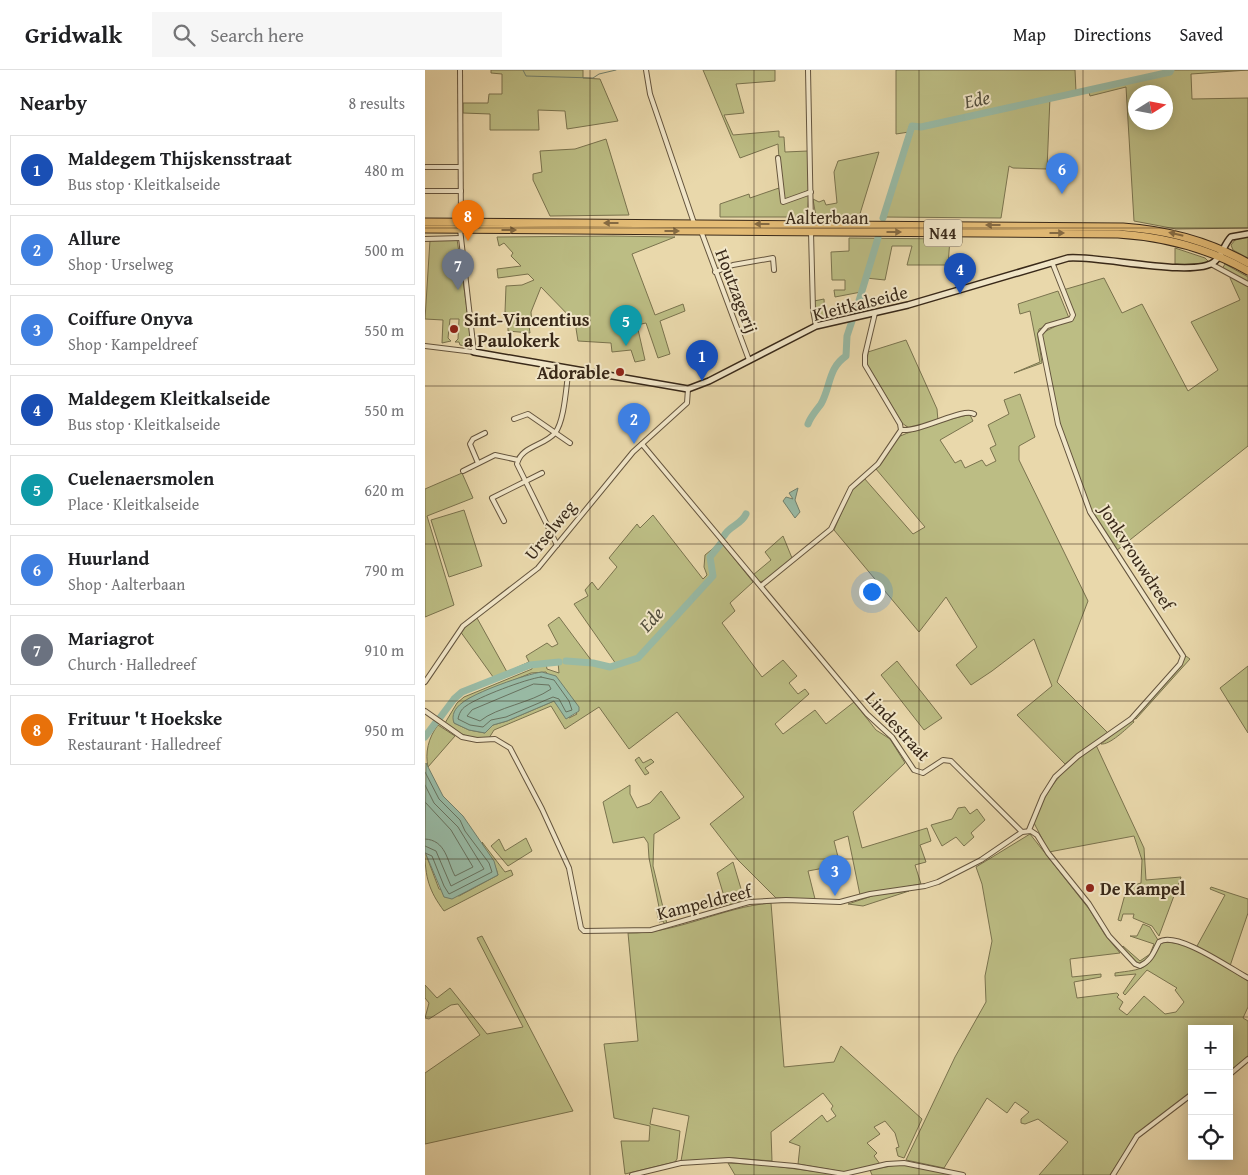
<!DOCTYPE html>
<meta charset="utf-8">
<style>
body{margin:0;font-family:"Gentium Book Plus",serif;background:#f6f6f6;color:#202124}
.controls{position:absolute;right:15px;bottom:15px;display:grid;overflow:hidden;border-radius:0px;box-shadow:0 2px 12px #0003}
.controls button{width:45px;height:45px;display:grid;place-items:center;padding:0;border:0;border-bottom:1px solid #e0e0e0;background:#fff;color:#202124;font:25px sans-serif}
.compass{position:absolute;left:703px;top:15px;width:45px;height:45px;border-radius:50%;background:#fff;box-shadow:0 2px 12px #0003;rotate:79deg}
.you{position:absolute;left:446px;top:521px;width:18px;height:18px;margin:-12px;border:4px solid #fff;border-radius:50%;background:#1a73e8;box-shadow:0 0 0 8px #1a73e833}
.badge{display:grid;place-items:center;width:32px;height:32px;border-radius:50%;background:#0b8043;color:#fff;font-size:16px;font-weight:700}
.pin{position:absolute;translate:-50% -41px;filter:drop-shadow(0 1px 2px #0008)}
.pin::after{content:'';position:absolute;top:26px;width:18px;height:15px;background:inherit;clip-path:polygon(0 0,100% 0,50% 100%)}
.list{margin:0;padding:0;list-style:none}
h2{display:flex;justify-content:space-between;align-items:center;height:65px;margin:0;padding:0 20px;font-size:21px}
h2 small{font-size:16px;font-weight:400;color:#757577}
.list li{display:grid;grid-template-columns:32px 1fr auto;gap:15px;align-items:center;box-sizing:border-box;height:70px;margin:0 10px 10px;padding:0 10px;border:1px solid #e0e0e0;border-radius:0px}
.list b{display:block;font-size:19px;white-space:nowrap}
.list p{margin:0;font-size:16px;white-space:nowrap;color:#757577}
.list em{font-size:16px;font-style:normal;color:#757577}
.icon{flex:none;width:28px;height:28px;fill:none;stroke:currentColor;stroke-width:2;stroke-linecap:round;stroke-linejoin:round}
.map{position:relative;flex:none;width:823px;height:1105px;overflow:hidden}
header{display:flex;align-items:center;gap:30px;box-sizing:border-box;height:70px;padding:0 25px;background:#fff;border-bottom:1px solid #e0e0e0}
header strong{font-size:24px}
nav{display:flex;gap:28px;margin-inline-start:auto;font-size:18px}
.search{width:350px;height:45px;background:#f6f6f6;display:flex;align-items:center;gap:12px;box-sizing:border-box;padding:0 18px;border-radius:0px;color:#757577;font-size:19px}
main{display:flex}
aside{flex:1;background:#fff}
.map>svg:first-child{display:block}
</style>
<header>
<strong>Gridwalk</strong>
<div class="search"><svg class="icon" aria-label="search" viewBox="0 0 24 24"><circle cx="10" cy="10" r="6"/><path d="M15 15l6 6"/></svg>Search here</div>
<nav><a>Map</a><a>Directions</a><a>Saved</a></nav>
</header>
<main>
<aside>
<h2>Nearby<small>8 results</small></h2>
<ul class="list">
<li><span class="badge" style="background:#1a4fb4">1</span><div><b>Maldegem Thijskensstraat</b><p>Bus stop · Kleitkalseide</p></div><em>480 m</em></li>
<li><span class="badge" style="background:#3f7fe0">2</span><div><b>Allure</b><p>Shop · Urselweg</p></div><em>500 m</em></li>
<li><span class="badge" style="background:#3f7fe0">3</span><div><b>Coiffure Onyva</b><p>Shop · Kampeldreef</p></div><em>550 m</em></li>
<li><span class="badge" style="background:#1a4fb4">4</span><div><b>Maldegem Kleitkalseide</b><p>Bus stop · Kleitkalseide</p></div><em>550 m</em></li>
<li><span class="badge" style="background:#0f9aa8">5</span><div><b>Cuelenaersmolen</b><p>Place · Kleitkalseide</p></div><em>620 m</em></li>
<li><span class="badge" style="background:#3f7fe0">6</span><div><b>Huurland</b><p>Shop · Aalterbaan</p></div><em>790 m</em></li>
<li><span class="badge" style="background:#6b7280">7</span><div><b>Mariagrot</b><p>Church · Halledreef</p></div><em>910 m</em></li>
<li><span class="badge" style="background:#e8710a">8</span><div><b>Frituur 't Hoekske</b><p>Restaurant · Halledreef</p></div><em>950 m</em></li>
</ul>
</aside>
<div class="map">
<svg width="823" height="1105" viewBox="0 0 823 1105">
<rect width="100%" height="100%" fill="#e9d8ab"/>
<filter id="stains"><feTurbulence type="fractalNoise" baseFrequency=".004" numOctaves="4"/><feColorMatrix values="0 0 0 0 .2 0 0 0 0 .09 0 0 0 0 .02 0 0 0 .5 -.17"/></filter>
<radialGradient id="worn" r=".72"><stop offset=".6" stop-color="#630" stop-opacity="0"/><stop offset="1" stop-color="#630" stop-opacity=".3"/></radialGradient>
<g fill="#bcbd84" stroke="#7a734e" fill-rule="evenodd">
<polygon points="66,0 158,0 158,8 175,9 193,51 142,59 140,41 113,40 114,60 65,60 65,44 38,43 38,33 63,33 64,24 77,24 77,4 66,3"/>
<polygon points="278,0 350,0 350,11 311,14 319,43 299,45 308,65 354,61 354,67 359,67 360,82 383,81 384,120 360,131 357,129 353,74 315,88"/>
<polygon points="471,0 650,0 651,22 625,27 622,99 588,98 584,96 576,148 457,147 484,62 471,64"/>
<path d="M744 0H823L766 4 767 29 823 28V158L751 159 709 151 701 17 665 26 663 19ZM710 22H740V52H710Z"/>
<polygon points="181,69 204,145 125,146 108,110 108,104 117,102 115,81 150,79"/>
<polygon points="454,82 434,147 391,147 388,129 394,132 399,130 401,135 412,133 409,102 413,91"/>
<polygon points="354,118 357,133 382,124 384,125 382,147 295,147 295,134 324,124 325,128"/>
<polygon points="188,166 250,167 207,184 230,245 258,234 260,241 235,251 245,284 233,288 221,253 212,255 220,290 210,292 206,280 187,282 186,273 153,271 150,252 116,217 106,242 107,255 104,256 105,263 83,261 83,243 80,242 81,216 97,215 109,210 103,204 73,208 72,199 96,196 86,186 88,183 79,173 74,176 72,167"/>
<polygon points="823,166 823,188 808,180 806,175 810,170"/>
<polygon points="424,168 525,169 523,195 482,195 487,176 467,176 460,210 441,208 436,222 410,227 409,220 420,220 420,210 407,210 406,182 424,181"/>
<polygon points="32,169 47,274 45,277 35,275 34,272 30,272 33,269 34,249 25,249 23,268 26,271 17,273 18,250 0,249 5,170"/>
<path d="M750 178 780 188 783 191C775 197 760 195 750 194Z"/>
<polygon points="800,194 823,207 823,376 691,481 666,442 637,363 616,268 617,263 649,247 638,220 679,208 697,243 717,234 763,321 793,300 766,252 815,230 805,208 807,204 797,199"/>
<polygon points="633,221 644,248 614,259 613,267 617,293 589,303 615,292 605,241 595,244 593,234"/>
<polygon points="399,229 400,249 391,251 389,231"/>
<path d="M429 252 423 267V287L415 291 408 302 399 332 386 351C388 343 394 337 397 329 404 311 403 297 420 285V266L425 253Z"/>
<polygon points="481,270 512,339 513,351 484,358 477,353 442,294 443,282"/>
<path d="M595 324 610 367 594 376V390L663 531 632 612 683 663 640 694 592 645 627 616 609 569 567 601 546 615 531 595 552 577 521 527 494 562 409 460 427 418 439 408 488 464 500 457 451 399C461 390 464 376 474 367 478 363 540 344 545 345L548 351 515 370 530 393 536 390 540 398 557 390 561 396 571 391 565 378 571 375 563 355 584 344 579 330Z"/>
<polygon points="37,403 48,428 2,446 29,535 0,547 0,419"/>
<polygon points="39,440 57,496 24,507 6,450"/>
<path d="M228 445 278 509 282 505 279 497 280 485 296 472 328 512 305 533 310 541 297 553 337 607 358 590 372 606 364 613 373 624 380 619 384 624 350 654 358 664 390 640 401 654 429 632 451 660 465 669 480 693 428 742 437 778 502 758 506 771 495 775 501 792 490 795 496 814 435 825 423 766 409 771 415 795 383 801 390 829 351 828 313 790 285 754 319 727 252 642 204 679 174 637 140 659 126 636 69 660 64 668C46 669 33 665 20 653L32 633 39 627 107 599V597L71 611 35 561 52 548 82 602 104 592 101 586 122 573 127 577 133 574 123 555 134 547 169 594 186 596 191 594 149 534 163 526 160 520 167 512 173 520 192 497 184 488 212 454 215 458ZM133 592 134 603 122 599 121 594ZM121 602 152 644 144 648 129 631 82 651 68 655 60 663 44 660 29 653 43 629 106 603Z"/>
<polygon points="358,466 367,488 342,510 334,512 328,505 346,490 340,482"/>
<polygon points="761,586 765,589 711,649 709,648"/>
<polygon points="472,591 517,648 499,660 456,605"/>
<polygon points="823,596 823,663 795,618"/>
<path d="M707 649 709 652C701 659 685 675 676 674Z"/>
<path d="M13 655 30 666 3 697C0 683 3 668 13 655Z"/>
<path d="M671 675 719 778 721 810 756 807 734 866 727 856 708 848 709 844H698L696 851 693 850 702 817 716 813 717 790 709 766 624 782 609 753C620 719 641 694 671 675Z"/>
<polygon points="214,687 218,693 226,689 229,692 220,698 224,703 220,705 210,690"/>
<polygon points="205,715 205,724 212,738 225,733 236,721 255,748 229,764 228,796 242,854 240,855 238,851 234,852 231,838 234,837 224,788 223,773 219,767 188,773 178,732"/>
<polygon points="540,737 545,744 552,739 560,750 546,763 549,767 539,776 531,767 517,776 506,755 527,749 533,738"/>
<path d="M605 764 664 839 680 865 695 883 645 889 647 907 676 904V907L649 912 652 928 692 923 694 925 692 927 698 932 694 939 702 945 719 926 740 944 751 942 759 932 750 920 752 918 722 900 700 925 698 923 711 904 690 906V903C717 899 724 901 735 873 761 867 801 898 823 911V937L818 948 823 951V986L804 1002V959H767V1022L712 1064 685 1105H614L643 1072 613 1049 600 1054 596 1053V1049L604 1042 590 1032 582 1043 562 1028 519 1098 481 1090 530 987 561 932 560 906 567 871 557 814 551 797Z"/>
<polygon points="101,768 107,781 83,796 66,776 74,769 80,781"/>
<path d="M57 772 80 802 86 800 88 805 19 841C4 821 0 807 0 782L14 819 34 826 73 805C70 791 59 782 57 772Z"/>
<polygon points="308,792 320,832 302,836 292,803"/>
<polygon points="786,817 823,829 823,843 805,896 772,876 800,825 785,819"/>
<polygon points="484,821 438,836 423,834 450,825"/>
<path d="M346 833 359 997 409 992 416 976 497 1049 479 1088 473 1086 471 1078 474 1077 470 1063 460 1051 449 1057 455 1064 442 1073 452 1083 449 1086 455 1094 419 1102 373 1094 375 1076 364 1072 397 1045 402 1052 411 1046 406 1039 408 1036 398 1023 346 1062 347 1091 308 1088 256 1091 264 1046 228 1038 225 1054 255 1061 252 1089 250 1092 200 1104 196 1071H224L225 1056 189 1048 179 974 213 971 203 863C252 864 297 837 346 833Z"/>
<polygon points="718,854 725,857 733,870 725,888 713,894 696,878 698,876 715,891 725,884 729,874 705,866 712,866"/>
<polygon points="57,866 148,1041 0,1074 0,1003 55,965 33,934 26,935 4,949 0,948 4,933 0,928 0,915 12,928 25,918 62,964 98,957 52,868"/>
<polygon points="303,1093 341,1095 417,1105 310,1105"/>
<polygon points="477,1094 529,1105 447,1105 445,1100"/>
</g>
<g fill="#98baa5" stroke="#72806d">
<polygon points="373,418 370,430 375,442 370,448 358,431 361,427 368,429 364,423"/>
<path d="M117 602 131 606 154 637V641L141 649 129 631 82 651 68 655 60 663 44 660 29 653C26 645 30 638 37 633 48 623 101 604 117 602Z"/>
<polygon points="1,693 18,726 38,746 69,791 73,805 27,829 19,827 0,782"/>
</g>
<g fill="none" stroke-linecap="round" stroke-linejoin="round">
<g stroke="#68725f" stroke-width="1">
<path d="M116 607 129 610 144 631 147 640 141 642 134 629 128 627 81 647 66 650 58 657 45 655 33 649C34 644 36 639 41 636 53 627 101 609 116 607Z"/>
<path d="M109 614 124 615 126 619C106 633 72 637 55 651L42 646 47 640Z"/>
<polyline points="0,702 14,729 35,750 40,761 64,793 67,802 24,824 19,816 7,786 0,783"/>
<polyline points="0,715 9,733 33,757 59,799 26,816 11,781 0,776"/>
<path d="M0 732 26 760 48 797 30 806C22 791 21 770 0 769"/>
</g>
<polyline stroke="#72806d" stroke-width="1" points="98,0 101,6 168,8 174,4 191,0"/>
<g stroke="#98baa5" stroke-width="7">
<polyline points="458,148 487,56 496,57 745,2 746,0"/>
<polyline points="430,244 453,168"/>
<path d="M383 354C386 346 391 341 396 334 406 316 403 298 421 286L422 266 427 251"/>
<path d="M299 466C304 456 316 455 321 444"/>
<polyline points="141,591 168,593 185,597 213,588 288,506 285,487 297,472"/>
<polyline points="14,649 29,629 37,622 105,595 134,592"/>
<polyline points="0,667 11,652"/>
</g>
<g stroke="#65553e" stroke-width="6">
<g id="street">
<polyline points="35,0 36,152"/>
<polyline points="221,0 225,24 269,153"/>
<polyline points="383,0 386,154"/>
<polyline points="353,88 358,132 386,122"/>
<polyline points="1,97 35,97"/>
<polyline points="0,121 36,121"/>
<polyline points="276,161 324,290"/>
<polyline points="386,162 388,240 391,256"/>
<polyline points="0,169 36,168"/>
<polyline points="786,194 823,214"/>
<polyline points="290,202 308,195 348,188 349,200"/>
<polyline points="0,276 49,282 35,159"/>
<polyline points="89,349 103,344 145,373"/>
<path d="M476 360C497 362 538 337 549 344"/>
<polyline points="217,374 442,644 467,667 489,700 498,703 518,690 526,691 597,762"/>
<polyline points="53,393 45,374 48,369 60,363"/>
<polyline points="38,401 70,385 93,390"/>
<polyline points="79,451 67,428 117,403"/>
<path d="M132 475 92 394C96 376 119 376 130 363 140 350 141 315 144 298"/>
<polyline points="336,516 406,459 426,418 453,394 476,360 475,354 440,295 440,285 450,243"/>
<polyline points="0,612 38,556 113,498 208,382 262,333 263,319"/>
<path d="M0 641 37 667 52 670 70 669 85 678 117 739 144 798 156 858 159 861 226 860 324 832 361 830 415 832 445 824 500 816 513 812 556 790 597 762 606 761 612 765 623 783 664 834 684 866 710 894 715 896C726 891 729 882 734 872 751 860 806 899 823 908"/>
<polyline points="604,760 618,726 630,707 653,686 706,649 755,594 758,586 665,442 633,354 615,264 622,256 646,249 648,245 627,192"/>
<polyline points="804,1005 823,989"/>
<polyline points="207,1105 256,1093 304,1090 370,1096 419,1104 462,1094 479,1093 538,1105"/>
<polyline points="688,1105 712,1066 767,1024"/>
</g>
</g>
<g stroke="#392919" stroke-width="8">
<path id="secondary" d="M49 282 263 319 284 311 391 256 483 235 643 188C673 185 768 208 789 192 797 186 799 174 806 167L823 164"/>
</g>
<g stroke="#392919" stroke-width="9">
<g id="highway">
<path d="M0 152 698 157C742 160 784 171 823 193"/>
<path d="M0 159 693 164C739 167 783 178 823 201"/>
</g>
</g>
<use href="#street" stroke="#f1e6c8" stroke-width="4"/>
<use href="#secondary" stroke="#f1e6c8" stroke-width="5"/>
<use href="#highway" stroke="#e4bc76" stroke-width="7"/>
</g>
<defs><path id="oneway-solid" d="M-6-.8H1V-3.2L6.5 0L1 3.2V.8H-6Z" transform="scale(1.25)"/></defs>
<g fill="#866b43">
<use href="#oneway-solid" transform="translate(186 153) rotate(-180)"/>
<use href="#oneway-solid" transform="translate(337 154) rotate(-180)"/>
<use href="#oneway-solid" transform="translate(568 155) rotate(-180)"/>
<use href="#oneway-solid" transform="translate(84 160)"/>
<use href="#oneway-solid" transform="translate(247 161)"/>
<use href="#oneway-solid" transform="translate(469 162)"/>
<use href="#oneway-solid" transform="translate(632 163)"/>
<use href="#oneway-solid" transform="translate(751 164) rotate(-167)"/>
</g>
<path fill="none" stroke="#392919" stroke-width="1" stroke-opacity="0.55" d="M165 0V1105M329 0V1105M494 0V1105M658 0V1105M0 158H823M0 316H823M0 474H823M0 631H823M0 789H823M0 947H823"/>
<g fill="#8f2418" stroke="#f1e6c8" stroke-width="2">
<circle cx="29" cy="259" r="5"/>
<circle cx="195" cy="302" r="5"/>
<circle cx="665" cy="818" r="5"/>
</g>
<g text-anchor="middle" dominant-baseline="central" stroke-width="4" stroke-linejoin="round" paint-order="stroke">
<rect fill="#f1e6c8" stroke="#70624e" stroke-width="1" x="499" y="149.5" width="38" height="27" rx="4"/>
<g font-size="16" font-weight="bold" fill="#392919">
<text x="518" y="163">N44</text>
</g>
<g font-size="18" fill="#392919" stroke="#f1e6c8">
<text x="402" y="147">Aalterbaan</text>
<text transform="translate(312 221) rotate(69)">Houtzagerij</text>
<text transform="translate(435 233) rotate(-14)">Kleitkalseide</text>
<text transform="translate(125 460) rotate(-51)">Urselweg</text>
<text transform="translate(712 487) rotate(57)">Jonkvrouwdreef</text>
<text transform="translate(473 656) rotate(48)">Lindestraat</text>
<text transform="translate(279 832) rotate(-14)">Kampeldreef</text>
</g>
<g font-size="18" font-weight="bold" fill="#392919" stroke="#f1e6c8" text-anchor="start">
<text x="39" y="249">Sint-Vincentius<tspan x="39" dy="21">a Paulokerk</tspan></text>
<text x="185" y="302" text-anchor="end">Adorable</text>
<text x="675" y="818">De Kampel</text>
</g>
<g font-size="19" font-style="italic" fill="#514d3c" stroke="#f1e6c8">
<text transform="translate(552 29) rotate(-12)">Ede</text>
<text transform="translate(226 549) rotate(-48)">Ede</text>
</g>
</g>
<rect width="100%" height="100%" filter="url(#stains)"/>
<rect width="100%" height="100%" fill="url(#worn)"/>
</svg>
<div class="controls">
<button>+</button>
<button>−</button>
<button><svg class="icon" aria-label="locate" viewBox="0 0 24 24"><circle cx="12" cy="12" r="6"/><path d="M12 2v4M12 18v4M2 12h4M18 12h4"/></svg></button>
</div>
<svg class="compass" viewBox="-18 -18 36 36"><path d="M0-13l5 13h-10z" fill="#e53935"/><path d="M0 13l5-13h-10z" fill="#757577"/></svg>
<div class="you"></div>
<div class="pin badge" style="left:277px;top:311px;background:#1a4fb4">1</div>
<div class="pin badge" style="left:209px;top:374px;background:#3f7fe0">2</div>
<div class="pin badge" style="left:410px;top:826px;background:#3f7fe0">3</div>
<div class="pin badge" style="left:535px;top:224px;background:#1a4fb4">4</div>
<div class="pin badge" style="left:201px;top:276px;background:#0f9aa8">5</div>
<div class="pin badge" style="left:637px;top:124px;background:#3f7fe0">6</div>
<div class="pin badge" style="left:33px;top:220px;background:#6b7280">7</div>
<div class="pin badge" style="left:43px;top:171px;background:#e8710a">8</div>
</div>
</main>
